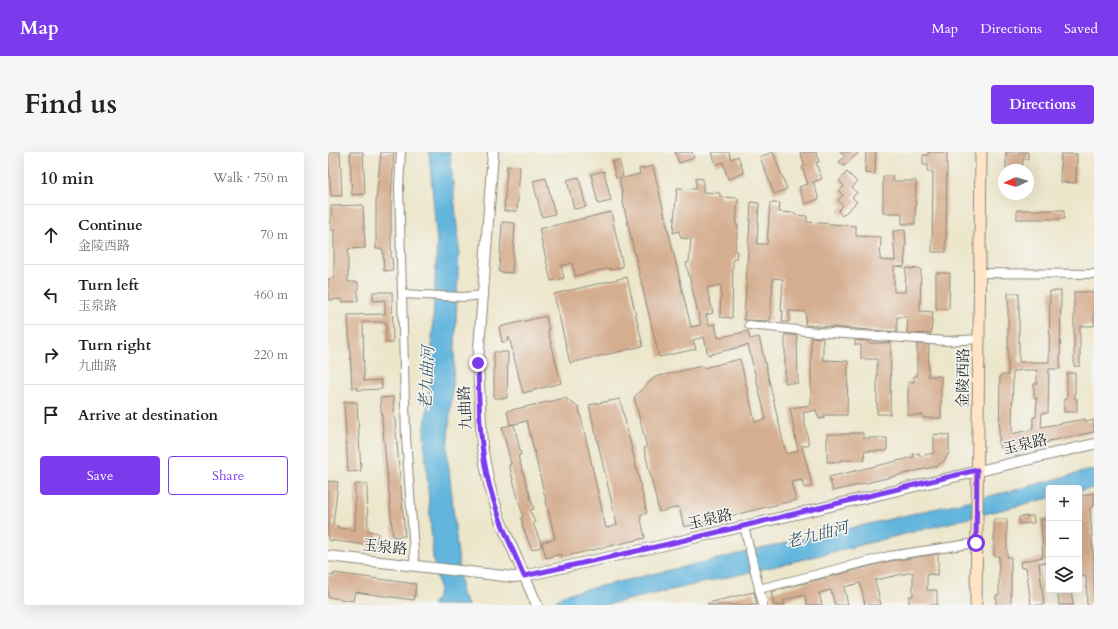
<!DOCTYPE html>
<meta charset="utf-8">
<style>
body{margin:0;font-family:Cardo,"Noto Serif SC",serif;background:#f6f6f6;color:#222}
.controls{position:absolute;right:12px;bottom:12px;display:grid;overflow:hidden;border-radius:4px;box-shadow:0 4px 16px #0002}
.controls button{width:36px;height:36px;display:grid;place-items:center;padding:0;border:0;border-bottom:1px solid #e0e0e0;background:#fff;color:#222;font:20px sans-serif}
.compass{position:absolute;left:670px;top:12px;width:36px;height:36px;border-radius:50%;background:#fff;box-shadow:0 4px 16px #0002;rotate:266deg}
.stop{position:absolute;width:12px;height:12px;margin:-9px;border:3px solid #7c3aed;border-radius:50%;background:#fff}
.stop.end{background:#7c3aed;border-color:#fff;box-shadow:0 1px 4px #0008}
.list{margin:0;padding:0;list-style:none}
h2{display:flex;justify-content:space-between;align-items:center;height:52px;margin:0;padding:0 16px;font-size:17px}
h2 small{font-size:13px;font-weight:400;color:#767676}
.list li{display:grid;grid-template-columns:26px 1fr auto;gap:12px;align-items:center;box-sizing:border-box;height:60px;padding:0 16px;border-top:1px solid #e0e0e0}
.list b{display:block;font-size:15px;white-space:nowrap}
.list p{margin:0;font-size:13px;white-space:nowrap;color:#767676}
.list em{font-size:13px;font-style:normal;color:#767676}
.actions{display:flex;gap:8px;padding:12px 16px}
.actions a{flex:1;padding:9px 0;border:1px solid #7c3aed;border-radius:4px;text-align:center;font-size:14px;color:#7c3aed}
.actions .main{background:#7c3aed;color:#fff}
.icon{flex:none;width:22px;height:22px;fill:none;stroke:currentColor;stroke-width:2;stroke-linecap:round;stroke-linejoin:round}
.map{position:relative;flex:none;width:766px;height:453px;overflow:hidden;border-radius:4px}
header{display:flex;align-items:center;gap:24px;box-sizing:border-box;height:56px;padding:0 20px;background:#7c3aed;color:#fff}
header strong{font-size:19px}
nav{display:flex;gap:22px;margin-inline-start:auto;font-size:14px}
.intro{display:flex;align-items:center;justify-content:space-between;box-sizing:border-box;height:96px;padding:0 24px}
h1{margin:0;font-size:28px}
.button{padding:10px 18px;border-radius:4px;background:#7c3aed;color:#fff;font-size:14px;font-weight:700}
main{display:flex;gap:24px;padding:0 24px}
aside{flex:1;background:#fff;border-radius:4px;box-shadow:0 4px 16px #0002}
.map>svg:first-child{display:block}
</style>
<header>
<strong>Map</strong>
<nav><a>Map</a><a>Directions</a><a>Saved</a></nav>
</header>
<div class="intro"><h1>Find us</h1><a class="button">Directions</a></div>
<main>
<aside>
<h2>10 min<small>Walk · 750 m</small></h2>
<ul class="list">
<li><svg class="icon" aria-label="ahead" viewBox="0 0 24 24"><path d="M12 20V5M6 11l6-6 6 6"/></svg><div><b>Continue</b><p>金陵西路</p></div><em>70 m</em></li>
<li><svg class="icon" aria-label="left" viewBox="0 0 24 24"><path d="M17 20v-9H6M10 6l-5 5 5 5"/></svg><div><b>Turn left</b><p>玉泉路</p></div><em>460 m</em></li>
<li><svg class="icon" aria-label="right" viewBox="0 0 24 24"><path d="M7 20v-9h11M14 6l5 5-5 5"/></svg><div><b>Turn right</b><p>九曲路</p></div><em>220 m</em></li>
<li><svg class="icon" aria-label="arrive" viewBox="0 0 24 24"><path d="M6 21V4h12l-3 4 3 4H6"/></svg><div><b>Arrive at destination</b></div></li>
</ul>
<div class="actions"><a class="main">Save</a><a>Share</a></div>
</aside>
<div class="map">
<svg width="766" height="453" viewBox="0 0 766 453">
<rect width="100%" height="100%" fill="#f6f6f2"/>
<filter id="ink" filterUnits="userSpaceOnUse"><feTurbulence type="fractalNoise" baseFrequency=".025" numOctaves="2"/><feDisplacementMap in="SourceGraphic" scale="8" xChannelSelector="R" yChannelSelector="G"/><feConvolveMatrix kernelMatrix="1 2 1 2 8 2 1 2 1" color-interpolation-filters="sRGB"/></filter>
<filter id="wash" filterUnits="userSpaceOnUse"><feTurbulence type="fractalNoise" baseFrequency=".012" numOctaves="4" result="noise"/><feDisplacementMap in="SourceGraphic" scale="16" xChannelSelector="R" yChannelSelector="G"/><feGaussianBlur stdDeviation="0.9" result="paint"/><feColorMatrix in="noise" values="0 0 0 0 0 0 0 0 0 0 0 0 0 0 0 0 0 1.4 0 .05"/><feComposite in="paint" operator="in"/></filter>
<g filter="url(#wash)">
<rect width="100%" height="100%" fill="#ece6cb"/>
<g fill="#62b5dd" stroke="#467084">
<polygon points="101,0 122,0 131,97 126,216 119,298 134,442 139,452 141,453 104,453 110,444 111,437 105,405 96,283 102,230 109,91"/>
<polygon points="766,317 766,336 751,339 751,336 721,336 721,346 440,416 277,453 225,453 234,443 683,339"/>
</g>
<g id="blocks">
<g fill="#d5ad8f" fill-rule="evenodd">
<polygon points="0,0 12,0 14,44 3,44"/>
<polygon points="22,0 35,0 37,42 24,43"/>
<polygon points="53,0 66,0 63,49 63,106 64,106 65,118 56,119 55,97 48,97 48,49"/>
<polygon points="347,0 364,0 366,6 351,11"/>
<polygon points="384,0 401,0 403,7 410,4 416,21 400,27 395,10 388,13"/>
<polygon points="445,0 459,37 446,42 432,5"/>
<polygon points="472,0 488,0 491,10 488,11 494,27 485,30 491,47 477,52 471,35 480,32 474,15 477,14"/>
<polygon points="512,0 531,0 516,14 511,10 517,4"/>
<polygon points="538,0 548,0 547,22 537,21"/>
<polygon points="600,0 619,0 618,100 604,100 605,20 599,20 600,13 595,13 595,3 600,3"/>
<polygon points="678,0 700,0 700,7 695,7 694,18 678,18"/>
<polygon points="733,2 749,2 748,31 732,30"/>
<polygon points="291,8 295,24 288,26 284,10"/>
<polygon points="179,14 192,15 189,59 176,59"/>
<polygon points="325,14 363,175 373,173 358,111 361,110 363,87 353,86 351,79 345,81 349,36 368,37 368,26 375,27 375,40 376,40 392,41 392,45 410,46 408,73 410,73 407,99 409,99 408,107 405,107 404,166 392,165 393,133 379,136 385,161 378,163 381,173 387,172 390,186 420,179 422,187 431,185 458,302 470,299 462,256 483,253 483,185 495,186 495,208 520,209 519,263 496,263 497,266 491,267 488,258 475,261 481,293 474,294 484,334 476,336 474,328 463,330 468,348 356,375 351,355 331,360 316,296 319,295 306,245 327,225 374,214 375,216 412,207 427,270 438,267 420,193 380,203 376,185 365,188 368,197 331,205 311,121 294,46 295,45 291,27 312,22 311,17"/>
<polygon points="276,19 283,49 270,52 263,22"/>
<polygon points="519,20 529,30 524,36 529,41 524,45 529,50 514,64 510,59 515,54 510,48 515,43 511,39 516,34 511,29"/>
<polygon points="555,24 565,24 565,29 588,29 587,72 574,72 574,61 555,61"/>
<polygon points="251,25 258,55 246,57 239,28"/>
<polygon points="218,26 227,62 214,65 205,29"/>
<polygon points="423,50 431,51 429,92 439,92 442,51 452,51 451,60 467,61 467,63 479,64 479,70 528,74 528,84 553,85 552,108 567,109 565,79 577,78 578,94 576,115 566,114 566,140 577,140 578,116 593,117 592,159 605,160 603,182 579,181 580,165 569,165 569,180 477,173 478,160 461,159 461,170 454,170 455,159 453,159 455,127 445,126 442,169 416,168"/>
<polygon points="35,53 37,96 20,97 20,130 30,130 30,149 14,150 14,147 0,148 0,127 6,126 6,78 3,78 3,54"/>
<rect x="689" y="58" width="47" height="9"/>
<polygon points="283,60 295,115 283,118 282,116 247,124 244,111 233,114 236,126 223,129 211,77"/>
<polygon points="174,70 187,71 184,121 171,120"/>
<polygon points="608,121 622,121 621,157 608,157"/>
<polygon points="299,125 315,194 242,211 226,142"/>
<path d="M722 139H733L732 217H721L720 261H714L713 275 757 267 758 270 766 268V280L721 289V290L682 299H678L672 295 671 292 672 223H680V141H691V210H721ZM691 218H709V232H706V246H709L708 265H705V277L684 282 685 219H691Z"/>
<polygon points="45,140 64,140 65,191 58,191 58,170 35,170 36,229 53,228 54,237 29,238 29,235 24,236 20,163 57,162 57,148 45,149"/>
<polygon points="746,140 766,140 766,174 752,174 752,214 746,214"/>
<polygon points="218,164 221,179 220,179 233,231 195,241 181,185 180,186 180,189 174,190 171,175"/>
<polygon points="457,182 469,184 470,231 457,231"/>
<polygon points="527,188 540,189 540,191 563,191 562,262 549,262 549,207 533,207 533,193 527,193"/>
<polygon points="589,192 601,193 600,224 613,224 613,266 595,266 595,263 580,263 580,230 586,230 586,224 589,224"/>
<polygon points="166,200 180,200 179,246 166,246"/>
<polygon points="739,221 747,221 747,247 749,247 749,260 736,260 736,247 739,247"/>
<polygon points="65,245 77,384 65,385 52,246"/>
<polygon points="237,246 251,256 278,376 289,373 261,253 292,247 319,361 312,363 317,386 234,405 233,402 218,406 214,390 227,387 199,269 182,273 179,259"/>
<polygon points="16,250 29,250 33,319 20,320"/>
<polygon points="186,272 193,303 190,304 206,357 202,358 207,370 205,371 214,394 204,398 194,373 195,372 193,366 195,364 181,313 183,312 174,275"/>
<polygon points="522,281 535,281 535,286 559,286 559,299 536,299 537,308 512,308 512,310 499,310 499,282 522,282"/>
<polygon points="606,282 621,283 621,301 616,309 609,314 505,339 501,325 586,305 585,302 591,301 592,304 606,301"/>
<polygon points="0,329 10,330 5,373 10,374 10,376 27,378 27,332 39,332 40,379 50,381 48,394 0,388"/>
<polygon points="766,341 766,355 762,356 766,412 766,453 759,453 758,424 753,424 751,389 751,344"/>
<polygon points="705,364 706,371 691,372 691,365"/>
<polygon points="721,366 721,410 711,411 716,453 703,453 698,415 693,416 692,410 715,405 713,367"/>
<polygon points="666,367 679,367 679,405 683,405 683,453 668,453 668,443 671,443 671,404 666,404"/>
<polygon points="610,402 610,423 599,422 599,438 609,438 609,453 581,453 581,444 585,444 585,420 547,428 553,453 537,453 532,431 516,435 520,453 507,453 503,438 491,441 494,453 479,453 477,443 456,448 457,453 446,453 443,440 562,409"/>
<polygon points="6,421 88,432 86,448 27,440 25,449 0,445 0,423 6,424"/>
<polygon points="730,438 743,438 745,453 731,453"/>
<polygon points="426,440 429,453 380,453 380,451"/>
</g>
</g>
</g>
<g filter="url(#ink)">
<use href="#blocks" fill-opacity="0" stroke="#8c887b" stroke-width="1"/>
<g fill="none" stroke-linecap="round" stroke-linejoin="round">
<g stroke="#8c887b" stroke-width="10">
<g id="minor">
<polyline points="73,0 71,34 78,285 87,414"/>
<polyline points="652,121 766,122"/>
<polyline points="74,142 135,145 156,143"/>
<polyline points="421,173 488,180 619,189 651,187"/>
<polyline points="416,374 435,453"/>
<polyline points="431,437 561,404 648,391"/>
</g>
</g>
<g stroke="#8c887b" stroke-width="12">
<g id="tertiary">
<polyline points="165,0 150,211 154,295 161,332 172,368 209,453"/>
<polyline points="0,404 185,425 196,424 336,393 766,292"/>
</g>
</g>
<g stroke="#8c887b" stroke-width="13">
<polyline id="secondary" points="648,453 653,0"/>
</g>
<use href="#minor" stroke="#fff" stroke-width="8"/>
<use href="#tertiary" stroke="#fff" stroke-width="10"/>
<use href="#secondary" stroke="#ffe4c6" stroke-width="11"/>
</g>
</g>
<g fill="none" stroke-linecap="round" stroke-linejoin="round" filter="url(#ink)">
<path stroke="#7c3aed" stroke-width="5" d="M150 211C151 252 151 293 161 332 169 364 183 394 196 424L336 393 649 318 648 391"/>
</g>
<g text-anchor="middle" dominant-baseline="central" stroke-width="3" stroke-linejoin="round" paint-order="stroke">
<g font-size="15" fill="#2b2b2b" stroke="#f6f6f2">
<text transform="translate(635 226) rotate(-89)">金陵西路</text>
<text transform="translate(137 256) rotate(-93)">九曲路</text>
<text transform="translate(697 292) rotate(-13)">玉泉路</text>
<text transform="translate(382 367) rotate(-13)">玉泉路</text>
<text transform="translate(57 395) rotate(6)">玉泉路</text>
</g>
<g font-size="16" font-style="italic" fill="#3e5b69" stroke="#f6f6f2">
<text transform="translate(99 226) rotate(-87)">老九曲河</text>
<text transform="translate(489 383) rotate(-14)">老九曲河</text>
</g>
</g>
</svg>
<div class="controls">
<button>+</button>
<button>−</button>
<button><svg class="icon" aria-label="layers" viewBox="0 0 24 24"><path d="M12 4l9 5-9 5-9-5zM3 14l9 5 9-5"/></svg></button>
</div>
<svg class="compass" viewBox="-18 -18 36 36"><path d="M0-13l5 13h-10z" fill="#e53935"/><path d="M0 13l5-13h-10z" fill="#767676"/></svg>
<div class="stop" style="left:648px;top:391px"></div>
<div class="stop end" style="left:150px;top:211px"></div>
</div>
</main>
